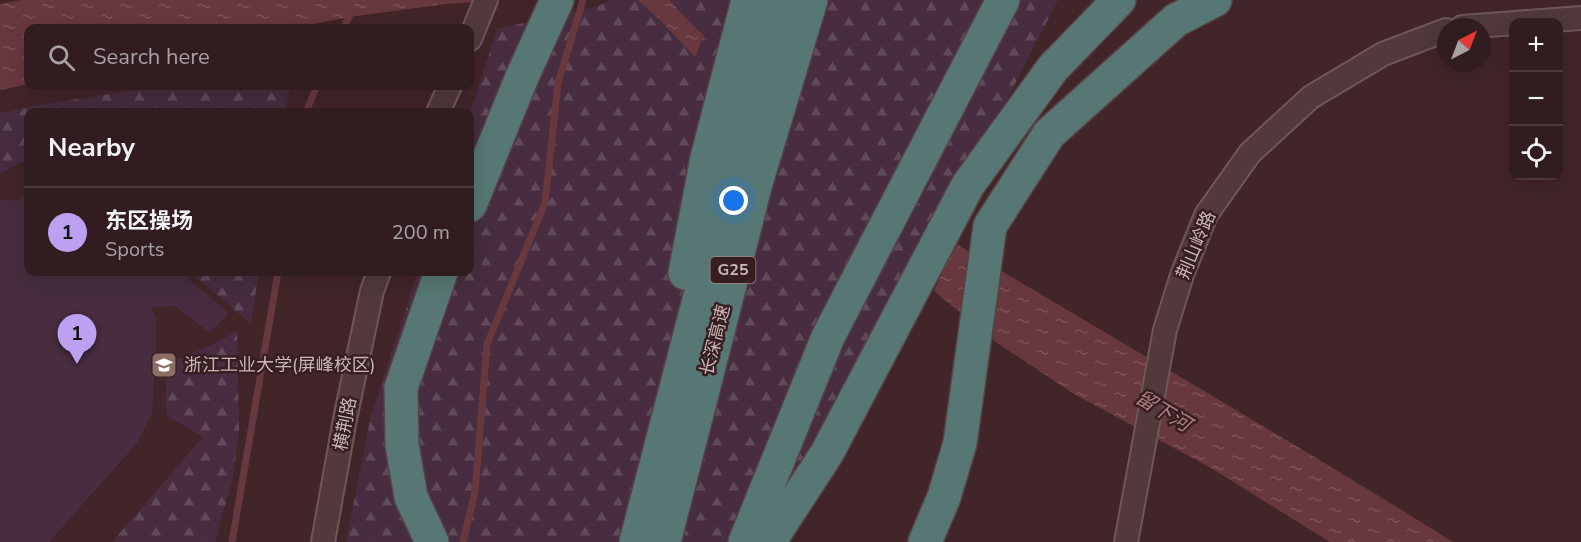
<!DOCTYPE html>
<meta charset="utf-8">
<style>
body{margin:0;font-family:"Nunito Sans","Noto Sans SC",sans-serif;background:#392528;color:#f1f3f6}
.controls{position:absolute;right:18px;top:18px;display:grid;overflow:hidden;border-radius:12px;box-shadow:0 6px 24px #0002}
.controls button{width:54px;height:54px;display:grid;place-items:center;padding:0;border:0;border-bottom:2px solid #4c3a3d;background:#311c1f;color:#f1f3f6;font:30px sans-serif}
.compass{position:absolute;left:1437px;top:18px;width:54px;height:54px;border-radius:50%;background:#311c1f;box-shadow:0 6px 24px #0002;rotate:42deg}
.you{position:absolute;left:734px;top:201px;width:21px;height:21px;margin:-15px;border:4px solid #fff;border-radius:50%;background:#1a73e8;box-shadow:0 0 0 9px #1a73e833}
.badge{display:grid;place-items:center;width:39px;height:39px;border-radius:50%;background:#bca0f2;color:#111;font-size:20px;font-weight:700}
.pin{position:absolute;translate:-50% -50px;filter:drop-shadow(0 2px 3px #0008)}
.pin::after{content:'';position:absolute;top:32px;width:21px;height:18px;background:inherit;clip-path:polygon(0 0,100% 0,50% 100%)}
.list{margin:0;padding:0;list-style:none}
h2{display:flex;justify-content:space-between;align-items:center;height:78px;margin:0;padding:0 24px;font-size:26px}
h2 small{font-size:20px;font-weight:400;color:#a8a1a4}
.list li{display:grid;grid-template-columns:39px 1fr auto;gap:18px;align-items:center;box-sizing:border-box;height:90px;padding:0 24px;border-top:2px solid #4c3a3d}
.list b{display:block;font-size:22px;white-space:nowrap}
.list p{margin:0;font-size:20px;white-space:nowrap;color:#a8a1a4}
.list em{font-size:20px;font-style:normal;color:#a8a1a4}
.icon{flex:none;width:33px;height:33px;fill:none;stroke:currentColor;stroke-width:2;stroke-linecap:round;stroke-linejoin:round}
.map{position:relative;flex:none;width:1581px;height:542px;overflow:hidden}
.search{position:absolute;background:#311c1f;box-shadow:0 6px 24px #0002;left:24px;top:24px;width:450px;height:66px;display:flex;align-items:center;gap:15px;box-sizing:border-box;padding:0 21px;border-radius:12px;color:#a8a1a4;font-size:22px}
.panel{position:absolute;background:#311c1f;box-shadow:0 6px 24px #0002;left:24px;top:108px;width:450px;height:168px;border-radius:12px}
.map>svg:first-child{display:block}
</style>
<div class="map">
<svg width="1581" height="542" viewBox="0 0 1581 542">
<defs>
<pattern id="forest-firs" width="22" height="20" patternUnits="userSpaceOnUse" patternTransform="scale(1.5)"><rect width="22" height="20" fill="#472d3f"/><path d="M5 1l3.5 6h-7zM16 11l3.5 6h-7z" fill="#604959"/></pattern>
<pattern id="water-ripples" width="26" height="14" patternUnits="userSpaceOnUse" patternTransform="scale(1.5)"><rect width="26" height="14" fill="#68383f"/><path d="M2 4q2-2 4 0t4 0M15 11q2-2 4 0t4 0" fill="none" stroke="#7c5359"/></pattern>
</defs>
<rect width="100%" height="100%" fill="#412529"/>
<polygon fill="#472d3f" points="28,188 28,272 180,272 229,313 210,333 175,306 151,307 156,316 156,348 152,413 137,443 49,542 0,542 0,199 19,201"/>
<g fill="url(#forest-firs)">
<polygon points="609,0 1058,0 780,542 346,542 371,416 418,272 470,272 470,113 497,29 599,6"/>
<polygon points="161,86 290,86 285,112 28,112 28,159 0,173 0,113 45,104"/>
<polygon points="190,272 259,272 251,324"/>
<polygon points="237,331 239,432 233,477 215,542 112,542 203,437 166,415 166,364 210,346"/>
</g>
<g fill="url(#water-ripples)">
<polygon points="21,0 502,0 446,4 349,17 292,28 28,28 28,84 0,90 0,4"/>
<polygon points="638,0 670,0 678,10 704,36 695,57 660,20"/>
<path d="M955 243C1121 343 1289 439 1453 542H1330L1211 468 1074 394 997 343 934 291Z"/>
</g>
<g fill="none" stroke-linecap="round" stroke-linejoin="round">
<g stroke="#68383f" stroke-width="7">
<polyline points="343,28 349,17"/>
<polyline points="306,112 317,86"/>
<polyline points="232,542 278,272"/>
<polyline points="463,542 475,492 487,344 545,203 558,83 583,0"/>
</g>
<g stroke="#6e575a" stroke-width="26">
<g id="minor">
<polyline points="1462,27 1581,18"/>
<polyline points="470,39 486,0"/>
<polyline points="438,112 450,86"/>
<polyline points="323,542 345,419 372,291 379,272"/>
<polyline points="1126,542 1165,330 1182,275 1206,215 1250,153 1311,97 1383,54 1446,30"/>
</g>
</g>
<g stroke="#584144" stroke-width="36">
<g id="highway">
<polyline points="470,205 522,77 557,0"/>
<polyline points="685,273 707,158 748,0"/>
<polyline points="432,542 411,497 402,445 401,388 441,272"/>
<polyline points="636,542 777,0"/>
<polyline points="664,542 756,183 811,0"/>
<polyline points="745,542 828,337 1003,0"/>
<polyline points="769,542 827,453 968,185 1053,68 1119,0"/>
<polyline points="925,542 944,497 960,443 990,226 1049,134 1176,20 1215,0"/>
</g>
</g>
<use href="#minor" stroke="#51393c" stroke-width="22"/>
<use href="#highway" stroke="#567773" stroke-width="33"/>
</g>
<defs>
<g id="university-square" transform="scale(1.35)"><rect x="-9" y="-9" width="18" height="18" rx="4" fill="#8d6e63" stroke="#361e21"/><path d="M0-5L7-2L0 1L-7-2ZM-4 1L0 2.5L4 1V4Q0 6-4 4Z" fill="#fff"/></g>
</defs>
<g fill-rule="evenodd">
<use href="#university-square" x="164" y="365"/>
</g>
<g text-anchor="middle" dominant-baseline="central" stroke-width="5" stroke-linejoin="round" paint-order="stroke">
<rect fill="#361e21" stroke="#9e888b" stroke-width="1.5" x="710.5" y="257" width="45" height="26" rx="4.5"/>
<g font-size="16" font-weight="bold" fill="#cbb6b8">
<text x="733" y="270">G25</text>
</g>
<g font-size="18" fill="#cbb6b8" stroke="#361e21">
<text transform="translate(1196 245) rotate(-67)">荆山岭路</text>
<text transform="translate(715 340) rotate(-76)">长深高速</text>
<text transform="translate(345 424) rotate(-79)">横荆路</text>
</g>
<g font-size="18" fill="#cbb6b8" stroke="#361e21" text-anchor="start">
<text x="184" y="365">浙江工业大学(屏峰校区)</text>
</g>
<g font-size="20" font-style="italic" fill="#b27d85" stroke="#361e21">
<text transform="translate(1163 411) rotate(31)">留下河</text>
</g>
</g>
</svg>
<div class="controls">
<button>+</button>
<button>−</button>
<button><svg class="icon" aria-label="locate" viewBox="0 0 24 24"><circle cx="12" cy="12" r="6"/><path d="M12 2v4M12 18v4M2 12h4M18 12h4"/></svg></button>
</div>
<svg class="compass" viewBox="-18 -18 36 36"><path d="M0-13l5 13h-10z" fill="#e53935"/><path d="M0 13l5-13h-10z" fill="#a8a1a4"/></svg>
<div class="you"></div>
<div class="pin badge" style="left:77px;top:364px">1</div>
<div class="search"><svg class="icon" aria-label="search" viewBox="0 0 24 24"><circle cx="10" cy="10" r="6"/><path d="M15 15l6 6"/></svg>Search here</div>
<section class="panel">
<h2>Nearby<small></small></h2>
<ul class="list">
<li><span class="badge">1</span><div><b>东区操场</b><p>Sports</p></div><em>200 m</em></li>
</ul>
</section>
</div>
